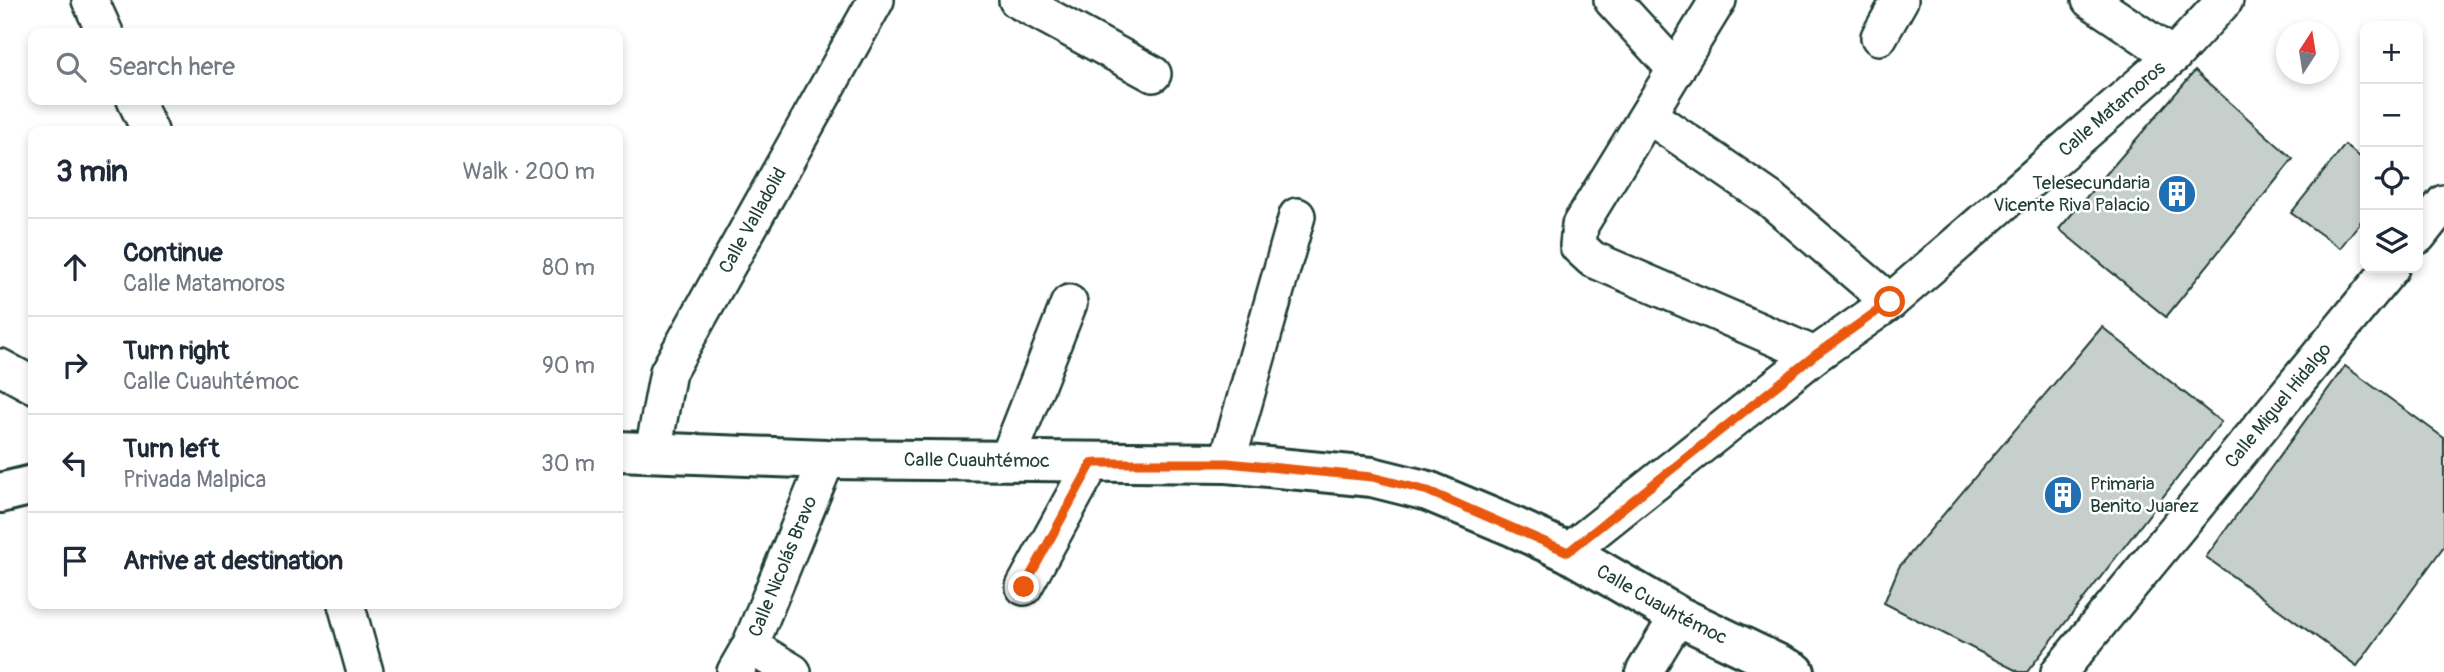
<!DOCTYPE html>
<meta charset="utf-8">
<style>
body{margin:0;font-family:Pangolin,sans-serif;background:#f2f2f3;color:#1f2937}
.controls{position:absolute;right:21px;top:21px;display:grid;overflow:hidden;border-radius:14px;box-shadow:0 4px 10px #0003}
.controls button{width:63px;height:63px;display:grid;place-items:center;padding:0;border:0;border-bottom:2px solid #e0e1e3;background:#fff;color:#1f2937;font:35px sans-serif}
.compass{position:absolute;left:2276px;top:21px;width:63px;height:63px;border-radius:50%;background:#fff;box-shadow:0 4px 10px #0003;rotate:12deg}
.stop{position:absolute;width:21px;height:21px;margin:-16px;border:5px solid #ea580c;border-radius:50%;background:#fff}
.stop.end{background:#ea580c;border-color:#fff;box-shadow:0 2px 7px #0008}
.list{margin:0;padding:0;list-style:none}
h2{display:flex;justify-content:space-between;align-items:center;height:91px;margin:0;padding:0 28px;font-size:30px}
h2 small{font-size:23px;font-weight:400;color:#747a83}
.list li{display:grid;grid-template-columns:46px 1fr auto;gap:21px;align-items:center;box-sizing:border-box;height:98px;padding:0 28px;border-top:2px solid #e0e1e3}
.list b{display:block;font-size:26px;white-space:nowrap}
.list p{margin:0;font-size:23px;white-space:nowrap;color:#747a83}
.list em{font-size:23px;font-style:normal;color:#747a83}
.icon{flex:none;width:38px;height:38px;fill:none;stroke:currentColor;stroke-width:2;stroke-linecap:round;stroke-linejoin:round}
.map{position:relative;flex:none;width:2444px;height:672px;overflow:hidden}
.search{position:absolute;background:#fff;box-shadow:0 4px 10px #0003;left:28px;top:28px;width:595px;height:77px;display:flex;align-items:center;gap:18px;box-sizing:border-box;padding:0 24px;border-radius:14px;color:#747a83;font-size:26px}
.panel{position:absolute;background:#fff;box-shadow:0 4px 10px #0003;left:28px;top:126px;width:595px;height:483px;border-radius:14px}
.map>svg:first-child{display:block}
</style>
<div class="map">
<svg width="2444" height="672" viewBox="0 0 2444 672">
<rect width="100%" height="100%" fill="#fff"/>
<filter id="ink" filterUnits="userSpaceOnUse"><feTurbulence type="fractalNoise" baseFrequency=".0143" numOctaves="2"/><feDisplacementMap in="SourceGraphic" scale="14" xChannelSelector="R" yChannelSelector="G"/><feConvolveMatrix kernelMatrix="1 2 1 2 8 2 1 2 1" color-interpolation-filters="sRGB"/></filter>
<g filter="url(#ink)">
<g fill="#c7cfcc" stroke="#1f3d34" stroke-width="2">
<polygon points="2195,71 2293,159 2166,317 2059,229"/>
<polygon points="2345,145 2365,161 2365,216 2340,248 2291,213"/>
<polygon points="2102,327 2221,422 2027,672 2019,672 1884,603 1899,567"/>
<polygon points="2345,366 2444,438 2444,546 2357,666 2206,557"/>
</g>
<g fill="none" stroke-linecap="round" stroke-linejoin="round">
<g stroke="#1f3d34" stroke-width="40">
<g id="street">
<polyline points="90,0 105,33"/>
<polyline points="1017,0 1153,74"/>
<polyline points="1612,0 1676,70"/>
<polyline points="1718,0 1580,225 1578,246 1592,259 1815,355"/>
<polyline points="2090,0 2173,56"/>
<polyline points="1879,37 1900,0"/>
<polyline points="135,100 150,131"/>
<polyline points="1648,115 1770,199 1890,302"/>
<polyline points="2418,236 2444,203"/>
<polyline points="0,367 33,385"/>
<path id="s1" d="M653 451 668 372 876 0"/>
<polyline points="1007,461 1069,303"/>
<polyline points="1227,463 1297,216"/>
<path id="s2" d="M1568 552 1815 355 1890 302 2173 56 2225 0"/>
<polyline points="1024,587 1092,463"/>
<polyline points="346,604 365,672"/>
<polyline points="750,646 793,672"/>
<path id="s3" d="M735 672 750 646 827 459"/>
<polyline points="1644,672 1678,616"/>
<path id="s4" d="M2059 672 2391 268"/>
</g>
</g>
<g stroke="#1f3d34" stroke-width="44">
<g id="primary">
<path id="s5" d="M618 451 827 459 1227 463 1372 477 1428 491 1514 527 1568 552 1678 616 1795 672"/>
<polyline points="0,493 33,485"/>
</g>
</g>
<use href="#street" stroke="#fff" stroke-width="35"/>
<use href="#primary" stroke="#fff" stroke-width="38"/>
</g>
</g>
<g fill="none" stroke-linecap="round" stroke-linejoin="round" filter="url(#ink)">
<polyline stroke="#ea580c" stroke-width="9" points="1024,587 1092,463 1227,463 1372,477 1428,491 1568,552 1815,355 1890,302"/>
</g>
<defs>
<g id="building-disc" transform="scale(2.0125)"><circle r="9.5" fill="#1f6fb2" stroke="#fff"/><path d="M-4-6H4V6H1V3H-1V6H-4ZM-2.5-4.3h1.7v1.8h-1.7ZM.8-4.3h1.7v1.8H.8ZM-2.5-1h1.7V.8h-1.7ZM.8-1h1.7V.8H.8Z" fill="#fff"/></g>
</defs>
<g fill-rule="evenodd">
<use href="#building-disc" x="2177" y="194"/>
<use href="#building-disc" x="2063" y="495"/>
</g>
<g text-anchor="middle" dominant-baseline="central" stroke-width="5" stroke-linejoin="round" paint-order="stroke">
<g font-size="19" fill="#1f3d34" stroke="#fff">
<text stroke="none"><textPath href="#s2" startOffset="702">Calle Matamoros</textPath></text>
<text stroke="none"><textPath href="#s1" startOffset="254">Calle Valladolid</textPath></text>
<text stroke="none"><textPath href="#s4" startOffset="345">Calle Miguel Hidalgo</textPath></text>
<text stroke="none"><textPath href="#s5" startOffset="359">Calle Cuauhtémoc</textPath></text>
<text stroke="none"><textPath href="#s3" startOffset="116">Calle Nicolás Bravo</textPath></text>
<text stroke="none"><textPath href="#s5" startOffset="1073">Calle Cuauhtémoc</textPath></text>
</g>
<g font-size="19" fill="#1f3d34" stroke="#fff" text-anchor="end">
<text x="2150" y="183">Telesecundaria<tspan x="2150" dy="22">Vicente Riva Palacio</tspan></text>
<text x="2090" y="484" text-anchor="start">Primaria<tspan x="2090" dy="22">Benito Juarez</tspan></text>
</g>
</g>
</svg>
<div class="controls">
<button>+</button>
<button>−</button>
<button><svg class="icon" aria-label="locate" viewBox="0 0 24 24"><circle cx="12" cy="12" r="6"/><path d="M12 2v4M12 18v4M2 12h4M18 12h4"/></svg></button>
<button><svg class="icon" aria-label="layers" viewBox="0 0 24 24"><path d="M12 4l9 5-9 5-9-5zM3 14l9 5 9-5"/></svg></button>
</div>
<svg class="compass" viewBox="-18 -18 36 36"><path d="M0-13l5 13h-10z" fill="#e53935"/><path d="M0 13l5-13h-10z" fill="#747a83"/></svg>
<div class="stop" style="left:1890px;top:302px"></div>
<div class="stop end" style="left:1024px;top:587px"></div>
<div class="search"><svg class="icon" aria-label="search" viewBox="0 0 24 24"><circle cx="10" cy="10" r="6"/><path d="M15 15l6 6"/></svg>Search here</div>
<section class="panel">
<h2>3 min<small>Walk · 200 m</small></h2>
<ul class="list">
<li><svg class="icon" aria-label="ahead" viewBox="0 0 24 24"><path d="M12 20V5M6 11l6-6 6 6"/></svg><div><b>Continue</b><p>Calle Matamoros</p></div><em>80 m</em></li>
<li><svg class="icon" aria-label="right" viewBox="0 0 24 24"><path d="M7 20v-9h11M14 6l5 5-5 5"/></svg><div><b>Turn right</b><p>Calle Cuauhtémoc</p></div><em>90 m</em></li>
<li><svg class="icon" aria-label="left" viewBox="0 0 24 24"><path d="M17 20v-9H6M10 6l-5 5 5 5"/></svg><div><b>Turn left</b><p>Privada Malpica</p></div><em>30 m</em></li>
<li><svg class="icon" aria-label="arrive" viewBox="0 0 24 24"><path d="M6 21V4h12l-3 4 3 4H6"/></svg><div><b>Arrive at destination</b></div></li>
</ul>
</section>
</div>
